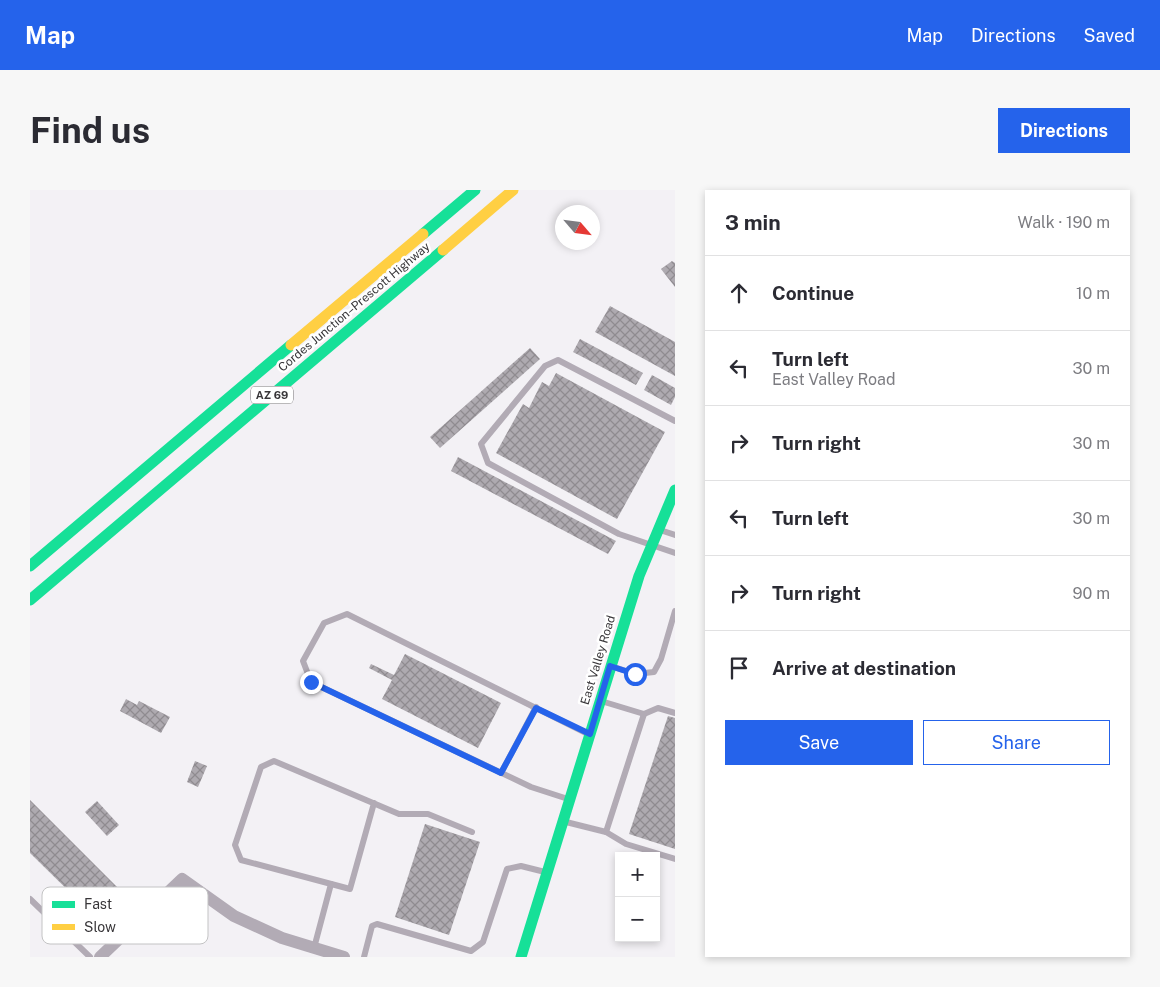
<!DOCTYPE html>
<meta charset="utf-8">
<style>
body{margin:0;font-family:"Public Sans",sans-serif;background:#f7f7f7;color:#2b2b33}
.controls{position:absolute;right:15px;bottom:15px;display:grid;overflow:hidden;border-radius:0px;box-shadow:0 2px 8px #0003}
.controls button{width:45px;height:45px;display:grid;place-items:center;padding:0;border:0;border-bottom:1px solid #e1e1e2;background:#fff;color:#2b2b33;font:25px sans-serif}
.compass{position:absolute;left:525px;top:15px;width:45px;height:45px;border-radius:50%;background:#fff;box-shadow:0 2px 8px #0003;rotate:118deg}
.stop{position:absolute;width:15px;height:15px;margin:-11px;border:4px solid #2563eb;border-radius:50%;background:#fff}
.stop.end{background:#2563eb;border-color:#fff;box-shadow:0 1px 5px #0008}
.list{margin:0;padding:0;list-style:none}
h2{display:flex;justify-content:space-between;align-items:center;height:65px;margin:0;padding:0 20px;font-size:21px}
h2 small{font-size:16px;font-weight:400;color:#7c7c81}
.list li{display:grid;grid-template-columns:32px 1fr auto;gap:15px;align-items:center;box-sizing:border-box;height:75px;padding:0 20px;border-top:1px solid #e1e1e2}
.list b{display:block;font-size:19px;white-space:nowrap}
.list p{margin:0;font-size:16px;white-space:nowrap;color:#7c7c81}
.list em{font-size:16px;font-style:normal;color:#7c7c81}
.actions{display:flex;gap:10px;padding:15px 20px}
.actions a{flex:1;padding:11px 0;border:1px solid #2563eb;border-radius:0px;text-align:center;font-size:18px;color:#2563eb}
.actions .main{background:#2563eb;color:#fff}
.icon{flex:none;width:28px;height:28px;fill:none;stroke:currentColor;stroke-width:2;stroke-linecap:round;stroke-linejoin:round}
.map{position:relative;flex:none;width:645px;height:767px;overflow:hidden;border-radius:0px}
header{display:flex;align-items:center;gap:30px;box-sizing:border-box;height:70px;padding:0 25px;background:#2563eb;color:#fff}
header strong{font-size:24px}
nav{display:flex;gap:28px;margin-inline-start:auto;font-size:18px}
.intro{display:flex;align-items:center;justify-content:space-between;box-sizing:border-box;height:120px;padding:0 30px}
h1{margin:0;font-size:35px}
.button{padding:12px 22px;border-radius:0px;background:#2563eb;color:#fff;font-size:18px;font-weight:700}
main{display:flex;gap:30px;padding:0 30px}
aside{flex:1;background:#fff;border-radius:0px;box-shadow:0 2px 8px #0003}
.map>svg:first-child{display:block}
</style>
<header>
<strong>Map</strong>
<nav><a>Map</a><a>Directions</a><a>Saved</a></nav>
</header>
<div class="intro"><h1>Find us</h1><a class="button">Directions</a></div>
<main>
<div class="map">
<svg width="645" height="767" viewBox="0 0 645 767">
<defs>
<pattern id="building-cross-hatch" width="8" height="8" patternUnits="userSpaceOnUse" patternTransform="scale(1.25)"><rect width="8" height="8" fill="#aeaab0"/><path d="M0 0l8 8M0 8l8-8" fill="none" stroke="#8f8b90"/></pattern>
</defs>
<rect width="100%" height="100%" fill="#f3f1f5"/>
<g fill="url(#building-cross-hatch)">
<polygon points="642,71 645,73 645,97 631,79"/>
<polygon points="580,116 645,152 645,186 565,142"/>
<polygon points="550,149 613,183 606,195 543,162"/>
<polygon points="500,158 510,169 410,258 400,247"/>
<polygon points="526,183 635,242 587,329 466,263 493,214 499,218 512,192 519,196"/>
<polygon points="622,185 645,198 645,207 641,215 614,200"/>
<polygon points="428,267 586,351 578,364 421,281"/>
<polygon points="375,464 471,513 448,558 352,509 362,490 339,478 341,474 364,485"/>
<polygon points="96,509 107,515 109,511 140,527 131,543 90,521"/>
<polygon points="638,526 645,528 645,659 599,644"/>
<polygon points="165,571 177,576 168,597 157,592"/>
<polygon points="0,610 87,697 61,723 0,663"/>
<polygon points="67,611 89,635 77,646 55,622"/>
<polygon points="395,634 450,652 419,745 365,727"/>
</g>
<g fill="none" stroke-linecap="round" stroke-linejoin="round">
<g stroke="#b2abb5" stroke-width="6">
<polyline points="645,231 528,170 515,176 451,254 458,273 589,344 645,363"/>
<polyline points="630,340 645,345"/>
<polyline points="584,477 605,484 624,482 631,469 645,421"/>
<polyline points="571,511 614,524 628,518 645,523"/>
<polyline points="471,583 506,517"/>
<polyline points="538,609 501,597 281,492 273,471 294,433 317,424 558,544"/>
<polyline points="344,613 320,699 211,670 205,655 231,577 244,571 369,624 398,624 442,642"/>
<polyline points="536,632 576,642 596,654 645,669"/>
<polyline points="576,642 614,524"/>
<polyline points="0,709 60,767"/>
<polyline points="284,758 301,694"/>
<polyline points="334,767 342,736 347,734 441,761 453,752 477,679 491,676 515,682"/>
</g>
<polyline stroke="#b2abb5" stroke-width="12" points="70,767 152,689 204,726 252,748 314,767"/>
<g stroke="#16e098" stroke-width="11">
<polyline points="393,44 445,0"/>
<polyline points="0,376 261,155"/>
<polyline points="0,410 413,60"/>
<polyline points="491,767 609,386 645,300"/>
</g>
<g stroke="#ffcf43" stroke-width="11">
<polyline points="413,60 483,0"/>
<polyline points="261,155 393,44"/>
</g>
</g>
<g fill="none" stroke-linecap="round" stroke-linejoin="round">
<polyline stroke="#2563eb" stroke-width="6" points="281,492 471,583 506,518 560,544 580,476 605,484"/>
</g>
<g text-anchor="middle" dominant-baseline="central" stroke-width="5" stroke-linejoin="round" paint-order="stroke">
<rect fill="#fff" stroke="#747274" stroke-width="1" x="221" y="196.5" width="42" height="17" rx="4"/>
<g font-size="11" font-weight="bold" fill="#383639">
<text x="242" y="205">AZ 69</text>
</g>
<g font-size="12" fill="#383639" stroke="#fff">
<text transform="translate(324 117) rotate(-40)">Cordes Junction–Prescott Highway</text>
<text transform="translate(568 470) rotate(-73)">East Valley Road</text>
</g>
</g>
<rect x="12" y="697" width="166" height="57" rx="8" fill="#fff" stroke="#c3c3c4" stroke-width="1"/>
<rect x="22" y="711" width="23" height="7" fill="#16e098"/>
<rect x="22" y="734" width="23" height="6" fill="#ffcf43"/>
<g font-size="14" fill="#383639">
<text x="54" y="719">Fast</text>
<text x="54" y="742">Slow</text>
</g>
</svg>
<div class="controls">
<button>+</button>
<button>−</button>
</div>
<svg class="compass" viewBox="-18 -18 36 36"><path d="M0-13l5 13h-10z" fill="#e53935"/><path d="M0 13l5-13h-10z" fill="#7c7c81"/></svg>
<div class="stop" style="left:605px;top:484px"></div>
<div class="stop end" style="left:281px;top:492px"></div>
</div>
<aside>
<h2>3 min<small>Walk · 190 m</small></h2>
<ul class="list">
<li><svg class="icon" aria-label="ahead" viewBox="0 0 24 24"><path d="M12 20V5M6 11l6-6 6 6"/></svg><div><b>Continue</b></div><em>10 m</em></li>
<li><svg class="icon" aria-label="left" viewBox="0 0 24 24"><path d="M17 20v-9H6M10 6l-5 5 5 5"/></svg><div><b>Turn left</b><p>East Valley Road</p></div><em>30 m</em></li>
<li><svg class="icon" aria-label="right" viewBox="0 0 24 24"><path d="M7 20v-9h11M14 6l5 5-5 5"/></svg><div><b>Turn right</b></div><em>30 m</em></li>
<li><svg class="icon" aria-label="left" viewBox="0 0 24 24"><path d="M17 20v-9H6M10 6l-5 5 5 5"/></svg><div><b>Turn left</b></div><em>30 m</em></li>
<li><svg class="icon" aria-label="right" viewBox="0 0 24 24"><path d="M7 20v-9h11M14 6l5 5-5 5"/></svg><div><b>Turn right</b></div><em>90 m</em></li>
<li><svg class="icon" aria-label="arrive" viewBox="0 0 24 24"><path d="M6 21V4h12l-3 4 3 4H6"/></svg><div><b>Arrive at destination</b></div></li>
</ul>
<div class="actions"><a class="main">Save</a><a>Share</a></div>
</aside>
</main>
